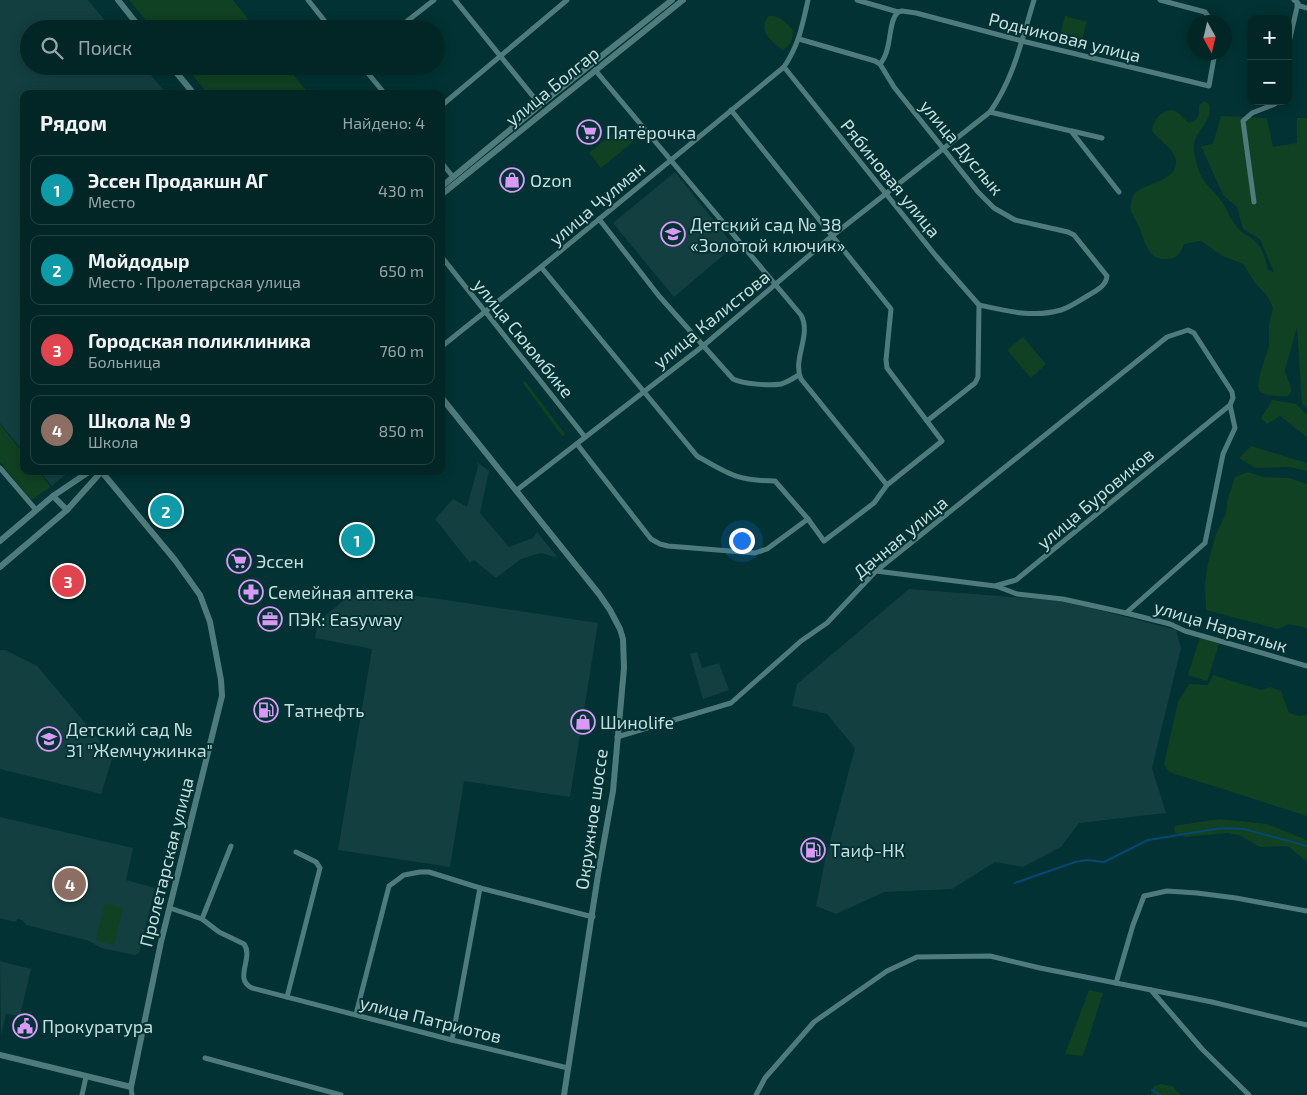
<!DOCTYPE html>
<html lang="ru">
<meta charset="utf-8">
<style>
body{margin:0;font-family:"Exo 2",sans-serif;background:#103232;color:#f1f3f6}
.controls{position:absolute;right:15px;top:15px;display:grid;overflow:hidden;border-radius:10px;box-shadow:0 2px 12px #0003}
.controls button{width:45px;height:45px;display:grid;place-items:center;padding:0;border:0;border-bottom:1px solid #234343;background:#022626;color:#f1f3f6;font:25px sans-serif}
.compass{position:absolute;left:1187px;top:15px;width:45px;height:45px;border-radius:50%;background:#022626;box-shadow:0 2px 12px #0003;rotate:172deg}
.you{position:absolute;left:741px;top:540px;width:18px;height:18px;margin:-12px;border:4px solid #fff;border-radius:50%;background:#1a73e8;box-shadow:0 0 0 8px #1a73e833}
.badge{display:grid;place-items:center;width:32px;height:32px;border-radius:50%;background:#d99af7;color:#fff;font-size:16px;font-weight:700}
.pin{position:absolute;translate:-50% -50%;border:2px solid #fff;box-shadow:0 1px 5px #0006}
.list{margin:0;padding:0;list-style:none}
h2{display:flex;justify-content:space-between;align-items:center;height:65px;margin:0;padding:0 20px;font-size:21px}
h2 small{font-size:16px;font-weight:400;color:#96a5a7}
.list li{display:grid;grid-template-columns:32px 1fr auto;gap:15px;align-items:center;box-sizing:border-box;height:70px;margin:0 10px 10px;padding:0 10px;border:1px solid #234343;border-radius:10px}
.list b{display:block;font-size:19px;white-space:nowrap}
.list p{margin:0;font-size:16px;white-space:nowrap;color:#96a5a7}
.list em{font-size:16px;font-style:normal;color:#96a5a7}
.icon{flex:none;width:28px;height:28px;fill:none;stroke:currentColor;stroke-width:2;stroke-linecap:round;stroke-linejoin:round}
.map{position:relative;flex:none;width:1307px;height:1095px;overflow:hidden}
.search{position:absolute;background:#022626;box-shadow:0 2px 12px #0003;left:20px;top:20px;width:425px;height:55px;display:flex;align-items:center;gap:12px;box-sizing:border-box;padding:0 18px;border-radius:28px;color:#96a5a7;font-size:19px}
.panel{position:absolute;background:#022626;box-shadow:0 2px 12px #0003;left:20px;top:90px;width:425px;height:385px;border-radius:10px}
.map>svg:first-child{display:block}
</style>
<div class="map">
<svg width="1307" height="1095" viewBox="0 0 1307 1095">
<rect width="100%" height="100%" fill="#023233"/>
<g fill="#133f41">
<polygon points="0,0 88,0 112,29 29,29 29,66 143,66 167,94 24,94 24,452 0,423"/>
<polygon points="675,172 734,246 674,297 613,223"/>
<polygon points="477,462 489,471 480,513 509,547 533,538 537,532 558,558 541,553 521,559 496,578 474,560 470,563 435,519 453,499 467,507 478,466"/>
<polygon points="39,471 70,471 52,486"/>
<polygon points="909,589 1065,601 1176,630 1181,648 1152,768 1166,813 1079,823 1061,847 1023,867 995,862 952,889 884,892 836,914 816,906 826,856 855,748 827,714 792,706 797,684"/>
<polygon points="365,590 433,598 598,623 570,797 464,781 450,867 338,850 372,649 315,638 318,622 351,594 354,597"/>
<polygon points="0,650 5,650 37,666 113,756 101,794 0,769"/>
<polygon points="697,652 702,668 719,663 729,690 703,699 690,654"/>
<polygon points="0,817 133,848 126,880 155,888 139,953 135,955 101,948 89,941 27,925 22,920 18,919 15,922 0,918"/>
<polygon points="0,961 31,969 20,1016 6,1014 1,1036"/>
</g>
<g fill="#114123">
<polygon points="129,0 233,0 256,29 153,29"/>
<path d="M769 16C780 15 786 23 793 30 793 39 791 45 783 50 772 42 756 30 769 16Z"/>
<polygon points="1065,16 1087,22 1080,46 1059,41"/>
<polygon points="185,66 286,66 309,94 208,94"/>
<path d="M1204 101 1209 104C1214 121 1196 129 1194 145 1193 152 1196 162 1198 168 1202 183 1214 190 1222 202 1229 211 1231 223 1241 231 1243 234 1247 235 1250 237 1262 245 1265 257 1268 270L1274 272 1260 239 1243 229 1237 207 1223 195 1201 146 1213 144 1221 116 1267 118 1273 147 1297 143V118H1307V408L1302 404 1297 327 1285 370C1286 378 1292 384 1291 392L1288 396C1278 397 1267 396 1259 391L1258 386 1260 374 1269 346V325L1273 308 1268 297 1256 284 1243 264 1221 255 1201 241 1184 244C1181 253 1177 259 1167 259 1149 261 1145 243 1140 229 1137 223 1134 217 1131 211 1130 205 1131 198 1135 193 1144 183 1188 179 1173 153 1168 145 1158 139 1152 131 1153 120 1165 105 1177 112 1181 115 1185 120 1189 123 1200 120 1199 114 1199 105Z"/>
<polygon points="621,127 633,142 601,168 589,153"/>
<polygon points="1023,337 1046,364 1031,378 1007,350"/>
<polygon points="525,381 565,434 562,436 523,383"/>
<polygon points="1272,400 1296,404 1307,415 1307,437 1280,416 1267,424 1261,418"/>
<polygon points="0,424 24,454 24,471 38,471 51,487 31,500 0,462"/>
<polygon points="1251,446 1307,463 1307,471 1289,467 1256,468 1239,458"/>
<polygon points="1248,472 1263,477 1289,478 1307,484 1307,628 1289,624 1278,629 1206,610 1205,584 1208,563 1216,534 1226,514 1227,502 1235,477"/>
<polygon points="1200,637 1219,644 1207,681 1188,675"/>
<polygon points="1213,675 1261,690 1270,687 1281,691 1289,713 1299,716 1307,715 1307,816 1169,772 1164,764 1178,702 1189,684 1208,685"/>
<polygon points="1220,819 1267,824 1307,840 1307,862 1289,847 1283,846 1260,847 1239,835 1227,833 1186,837 1175,833 1174,827 1179,825"/>
<polygon points="105,904 123,908 114,945 96,940"/>
<polygon points="1089,990 1103,993 1083,1056 1065,1054"/>
<polygon points="1160,1084 1172,1086 1181,1095 1151,1095 1154,1086"/>
</g>
<g fill="none" stroke-linecap="round" stroke-linejoin="round">
<g stroke="#044873" stroke-width="2">
<polyline points="1015,883 1075,862 1087,860 1104,862 1148,840 1222,828 1244,829 1307,846"/>
<polyline points="1152,1090 1160,1095"/>
</g>
<g stroke="#507b7d" stroke-width="5">
<polyline points="308,0 331,29"/>
<polyline points="455,0 540,105"/>
<polyline points="857,0 898,12 902,11 916,13 1022,41 1209,86 1215,52"/>
<polyline points="1160,0 1205,12 1212,22"/>
<polyline points="1297,5 1307,8"/>
<polyline points="397,29 434,0"/>
<path d="M799 39 875 61 880 64 894 87 978 192 994 208 1015 220 1068 232 1074 235 1107 276C1106 286 1097 290 1089 295 1080 300 1071 307 1061 310 1035 318 1006 311 979 305"/>
<polyline points="1288,47 1298,3 1294,0"/>
<path d="M880 64C893 49 887 23 898 12"/>
<polyline points="362,66 385,94"/>
<polyline points="784,67 936,256 979,305 978,377 975,383 927,421"/>
<path d="M595 70 801 315C812 335 792 359 801 379L887 485"/>
<polyline points="441,106 567,0"/>
<polyline points="990,112 1071,131 1119,192"/>
<polyline points="1072,131 1102,138"/>
<polyline points="441,162 453,177"/>
<polyline points="1254,202 1243,121 1252,113 1275,104 1276,101"/>
<path d="M599 219 659 296 733 379C743 384 770 386 781 384 788 382 793 378 799 375"/>
<polyline points="441,256 585,437"/>
<path d="M541 267 697 456C728 474 738 481 775 481L808 519"/>
<path d="M441 347 541 267 784 67C799 44 802 27 808 0"/>
<polyline points="577,444 651,539 660,544 668,546 755,553 767,549 808,519 824,541 874,503 887,485 942,441 887,368 886,360 891,309 731,110"/>
<polyline points="0,468 36,510"/>
<path d="M517 490 703 346 832 236 990 112C1014 78 1022 39 1034 0"/>
<polyline points="996,586 1017,594 1063,599 1126,613 1205,543 1223,454 1235,428 1230,405"/>
<polyline points="1126,613 1170,624 1185,631 1307,666"/>
<polyline points="617,737 731,703 801,641 827,623 876,571 1167,337 1188,330 1194,333 1232,392 1233,398 1230,405 1016,580 995,586 876,571"/>
<path d="M170 908 202 919 219 932 244 944C254 958 233 979 252 988L452 1040 568 1068"/>
<polyline points="202,919 231,846"/>
<polyline points="1116,983 1133,925 1144,896 1167,891 1197,893 1236,898 1307,911"/>
<polyline points="1151,990 1202,1049 1249,1095"/>
<polyline points="287,997 320,868 316,862 296,852"/>
<polyline points="356,1014 389,886 404,875 420,872 429,872 480,888 593,917"/>
<polyline points="452,1040 480,888"/>
<polyline points="205,1058 341,1095"/>
<polyline points="131,1087 132,1095"/>
<polyline points="82,1095 86,1077"/>
<polyline points="756,1095 765,1078 814,1022 887,971 917,957 990,956 1040,968 1212,1002 1307,1025"/>
</g>
<g stroke="#507b7d" stroke-width="6">
<polyline points="118,0 141,29"/>
<polyline points="171,66 194,94"/>
<polyline points="441,187 540,105 672,0"/>
<polyline points="441,195 683,0"/>
<polyline points="441,397 599,594 610,610 620,629 623,639 624,668 613,791 598,875 564,1095"/>
<polyline points="53,496 67,510"/>
<polyline points="0,541 53,496 90,471"/>
<polyline points="0,567 67,510 102,471"/>
<polyline points="0,1055 131,1087 161,942 222,696 221,680 210,622 200,595 175,560 101,471"/>
</g>
</g>
<defs>
<g id="supermarket-ring" transform="scale(1.25)"><circle r="9.5" fill="#023233" stroke="#d99af7" stroke-width="1.5"/><path d="M-6-5.5h2.5l.6 2H6L4.5 2H-2.5L-4.4-4H-6ZM-1.5 3.2a1.3 1.3 0 1 0 .1 0ZM3 3.2a1.3 1.3 0 1 0 .1 0Z" fill="#d99af7"/></g>
<g id="shop-ring" transform="scale(1.25)"><circle r="9.5" fill="#023233" stroke="#d99af7" stroke-width="1.5"/><path d="M-5-2.5h2.3a2.7 3.5 0 0 1 5.4 0H5L5.5 6h-11ZM-1.5-2.5h3a1.5 2.3 0 0 0-3 0Z" fill="#d99af7"/></g>
<g id="school-ring" transform="scale(1.25)"><circle r="9.5" fill="#023233" stroke="#d99af7" stroke-width="1.5"/><path d="M0-5L7-2L0 1L-7-2ZM-4 1L0 2.5L4 1V4Q0 6-4 4Z" fill="#d99af7"/></g>
<g id="pharmacy-ring" transform="scale(1.25)"><circle r="9.5" fill="#023233" stroke="#d99af7" stroke-width="1.5"/><path d="M-2-6h4v4h4v4h-4v4h-4v-4h-4v-4h4Z" fill="#d99af7"/></g>
<g id="office-ring" transform="scale(1.25)"><circle r="9.5" fill="#023233" stroke="#d99af7" stroke-width="1.5"/><path d="M-6-3h4V-5.5h4V-3h4V5H-6ZM-1-4.5V-3h2v-1.5ZM-6 0V1H6V0Z" fill="#d99af7"/></g>
<g id="fuel-ring" transform="scale(1.25)"><circle r="9.5" fill="#023233" stroke="#d99af7" stroke-width="1.5"/><path d="M-5.5-6h7V0h2V4h1.3V-2.5L3-4.5l.8-.8L6-3V5H2.5V1h-1V6h-7ZM-4.2-4.7v3.2H.2V-4.7Z" fill="#d99af7"/></g>
<g id="civic-ring" transform="scale(1.25)"><circle r="9.5" fill="#023233" stroke="#d99af7" stroke-width="1.5"/><path d="M-.6-6.5H3V-4.5H.6V-3L4-1V1h2V6H-6V1h2V-1L-.6-3ZM-1.2 2.5V6h2.4V2.5Z" fill="#d99af7"/></g>
</defs>
<g fill-rule="evenodd">
<use href="#supermarket-ring" x="589" y="132"/>
<use href="#shop-ring" x="512" y="180"/>
<use href="#school-ring" x="673" y="234"/>
<use href="#supermarket-ring" x="239" y="561"/>
<use href="#pharmacy-ring" x="251" y="592"/>
<use href="#office-ring" x="270" y="619"/>
<use href="#fuel-ring" x="266" y="710"/>
<use href="#shop-ring" x="583" y="722"/>
<use href="#school-ring" x="49" y="739"/>
<use href="#fuel-ring" x="813" y="850"/>
<use href="#civic-ring" x="25" y="1026"/>
</g>
<g text-anchor="middle" dominant-baseline="central" stroke-width="4" stroke-linejoin="round" paint-order="stroke">
<g font-size="18" fill="#c7dede" stroke="#023233">
<text transform="translate(1065 37) rotate(14)">Родниковая улица</text>
<text transform="translate(552 86) rotate(-39)">улица Болгар</text>
<text transform="translate(962 147) rotate(50)">улица Дуслык</text>
<text transform="translate(891 178) rotate(51)">Рябиновая улица</text>
<text transform="translate(597 203) rotate(-40)">улица Чулман</text>
<text transform="translate(711 319) rotate(-39)">улица Калистова</text>
<text transform="translate(524 338) rotate(51)">улица Сююмбике</text>
<text transform="translate(1095 498) rotate(-40)">улица Буровиков</text>
<text transform="translate(900 537) rotate(-40)">Дачная улица</text>
<text transform="translate(1221 626) rotate(17)">улица Наратлык</text>
<text transform="translate(591 819) rotate(-82)">Окружное шоссе</text>
<text transform="translate(166 862) rotate(-76)">Пролетарская улица</text>
<text transform="translate(431 1019) rotate(14)">улица Патриотов</text>
</g>
<g font-size="18" fill="#c7dede" stroke="#023233" text-anchor="start">
<text x="606" y="132">Пятёрочка</text>
<text x="530" y="180">Ozon</text>
<text x="690" y="224">Детский сад № 38<tspan x="690" dy="21">«Золотой ключик»</tspan></text>
<text x="256" y="561">Эссен</text>
<text x="268" y="592">Семейная аптека</text>
<text x="288" y="619">ПЭК: Easyway</text>
<text x="284" y="710">Татнефть</text>
<text x="600" y="722">Шиноlife</text>
<text x="66" y="729">Детский сад №<tspan x="66" dy="21">31 "Жемчужинка"</tspan></text>
<text x="830" y="850">Таиф-НК</text>
<text x="42" y="1026">Прокуратура</text>
</g>
</g>
</svg>
<div class="controls">
<button>+</button>
<button>−</button>
</div>
<svg class="compass" viewBox="-18 -18 36 36"><path d="M0-13l5 13h-10z" fill="#e53935"/><path d="M0 13l5-13h-10z" fill="#96a5a7"/></svg>
<div class="you"></div>
<div class="pin badge" style="left:357px;top:540px;background:#0f9aa8">1</div>
<div class="pin badge" style="left:166px;top:511px;background:#0f9aa8">2</div>
<div class="pin badge" style="left:68px;top:581px;background:#e0444e">3</div>
<div class="pin badge" style="left:70px;top:884px;background:#8d6e63">4</div>
<div class="search"><svg class="icon" aria-label="search" viewBox="0 0 24 24"><circle cx="10" cy="10" r="6"/><path d="M15 15l6 6"/></svg>Поиск</div>
<section class="panel">
<h2>Рядом<small>Найдено: 4</small></h2>
<ul class="list">
<li><span class="badge" style="background:#0f9aa8">1</span><div><b>Эссен Продакшн АГ</b><p>Место</p></div><em>430 m</em></li>
<li><span class="badge" style="background:#0f9aa8">2</span><div><b>Мойдодыр</b><p>Место · Пролетарская улица</p></div><em>650 m</em></li>
<li><span class="badge" style="background:#e0444e">3</span><div><b>Городская поликлиника</b><p>Больница</p></div><em>760 m</em></li>
<li><span class="badge" style="background:#8d6e63">4</span><div><b>Школа № 9</b><p>Школа</p></div><em>850 m</em></li>
</ul>
</section>
</div>
